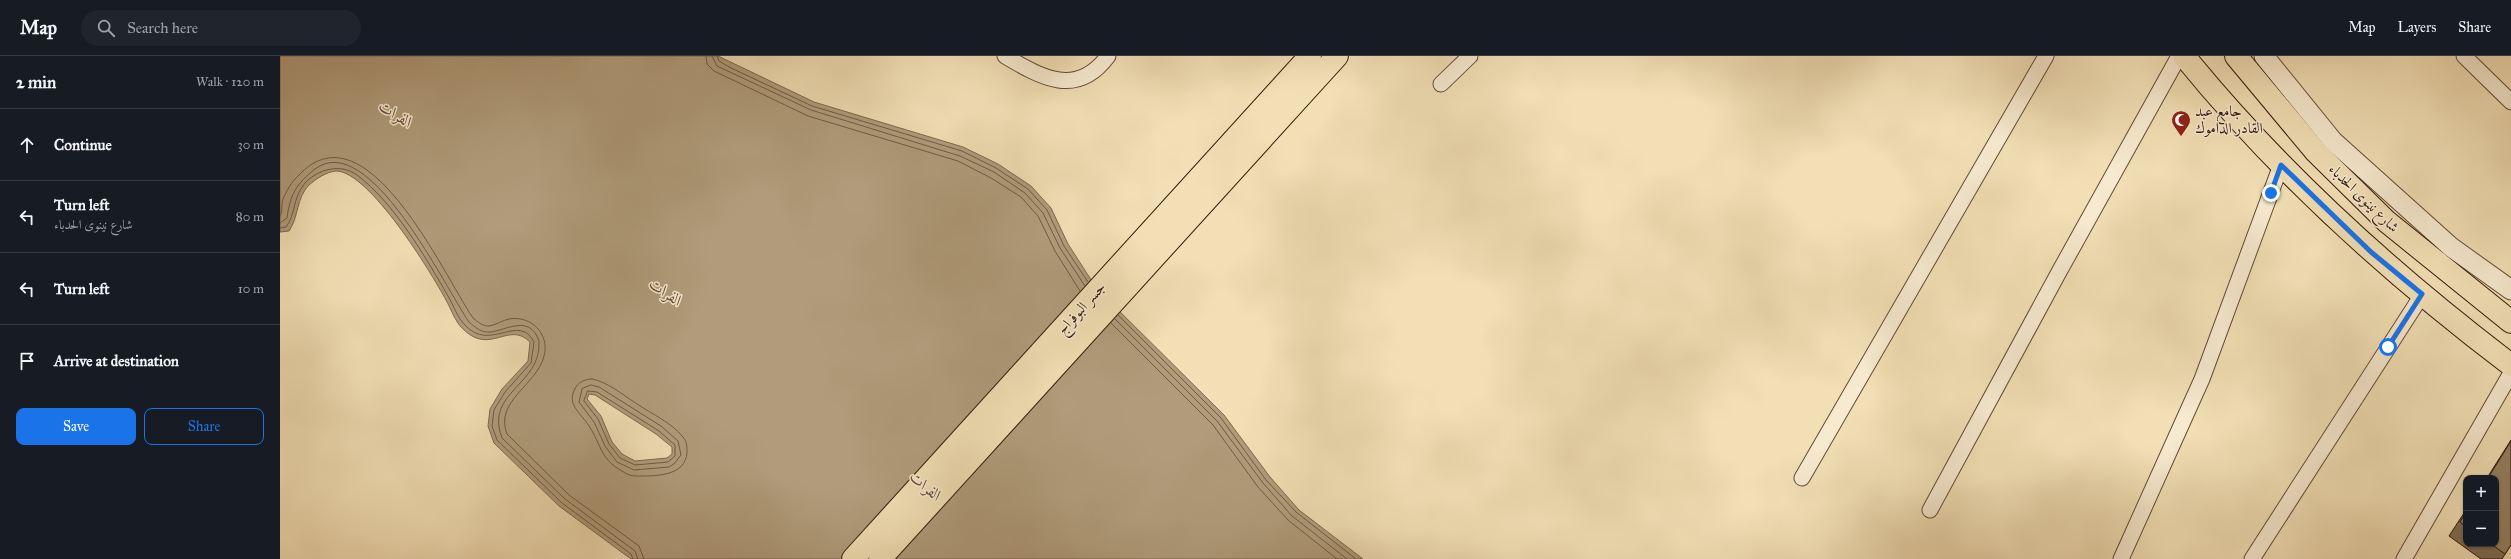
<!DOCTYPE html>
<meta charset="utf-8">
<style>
body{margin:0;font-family:"IM FELL Great Primer",Amiri,serif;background:#20242c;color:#f1f3f6}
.controls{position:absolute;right:12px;bottom:12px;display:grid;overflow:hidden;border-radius:8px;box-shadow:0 1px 3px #0004}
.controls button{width:36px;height:36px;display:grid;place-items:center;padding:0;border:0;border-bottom:1px solid #363941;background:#171b24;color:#f1f3f6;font:20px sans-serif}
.stop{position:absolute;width:12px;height:12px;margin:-9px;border:3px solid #1a73e8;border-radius:50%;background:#fff}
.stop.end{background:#1a73e8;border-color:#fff;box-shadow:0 1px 4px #0008}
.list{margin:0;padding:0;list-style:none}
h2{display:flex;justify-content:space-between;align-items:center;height:52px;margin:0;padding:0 16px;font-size:17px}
h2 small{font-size:13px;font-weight:400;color:#9ea1a6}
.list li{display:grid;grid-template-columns:26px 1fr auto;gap:12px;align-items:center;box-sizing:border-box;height:72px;padding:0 16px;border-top:1px solid #363941}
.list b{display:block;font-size:15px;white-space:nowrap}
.list p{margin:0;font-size:13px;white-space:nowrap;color:#9ea1a6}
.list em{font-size:13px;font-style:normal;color:#9ea1a6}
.actions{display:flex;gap:8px;padding:12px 16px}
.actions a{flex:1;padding:9px 0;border:1px solid #1a73e8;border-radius:8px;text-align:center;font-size:14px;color:#1a73e8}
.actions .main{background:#1a73e8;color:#fff}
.icon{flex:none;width:22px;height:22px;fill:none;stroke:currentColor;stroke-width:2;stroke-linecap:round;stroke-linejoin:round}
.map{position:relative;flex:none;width:2231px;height:503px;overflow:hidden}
header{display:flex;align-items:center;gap:24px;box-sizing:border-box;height:56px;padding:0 20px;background:#171b24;border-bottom:1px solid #363941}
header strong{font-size:19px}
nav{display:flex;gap:22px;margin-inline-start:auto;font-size:14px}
.search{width:280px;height:36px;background:#20242c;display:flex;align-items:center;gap:10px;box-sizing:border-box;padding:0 14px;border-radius:22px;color:#9ea1a6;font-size:15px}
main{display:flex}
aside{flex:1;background:#171b24}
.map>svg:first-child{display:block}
</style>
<header>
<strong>Map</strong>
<div class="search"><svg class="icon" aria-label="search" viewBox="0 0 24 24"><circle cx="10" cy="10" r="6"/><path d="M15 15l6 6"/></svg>Search here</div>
<nav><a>Map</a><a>Layers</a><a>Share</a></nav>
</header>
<main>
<aside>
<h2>2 min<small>Walk · 120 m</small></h2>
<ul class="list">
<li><svg class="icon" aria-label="ahead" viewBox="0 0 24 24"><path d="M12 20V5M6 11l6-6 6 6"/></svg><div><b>Continue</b></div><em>30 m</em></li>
<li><svg class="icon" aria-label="left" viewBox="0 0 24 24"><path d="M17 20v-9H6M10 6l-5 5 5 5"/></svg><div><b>Turn left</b><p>شارع نينوى الحدباء</p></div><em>80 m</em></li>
<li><svg class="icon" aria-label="left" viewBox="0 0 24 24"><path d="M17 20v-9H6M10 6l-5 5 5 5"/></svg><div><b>Turn left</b></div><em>10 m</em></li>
<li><svg class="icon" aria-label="arrive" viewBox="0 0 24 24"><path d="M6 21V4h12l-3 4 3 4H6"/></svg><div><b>Arrive at destination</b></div></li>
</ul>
<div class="actions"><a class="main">Save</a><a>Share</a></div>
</aside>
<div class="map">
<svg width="2231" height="503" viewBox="0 0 2231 503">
<rect width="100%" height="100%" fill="#f2dfb5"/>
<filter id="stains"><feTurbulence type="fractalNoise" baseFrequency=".005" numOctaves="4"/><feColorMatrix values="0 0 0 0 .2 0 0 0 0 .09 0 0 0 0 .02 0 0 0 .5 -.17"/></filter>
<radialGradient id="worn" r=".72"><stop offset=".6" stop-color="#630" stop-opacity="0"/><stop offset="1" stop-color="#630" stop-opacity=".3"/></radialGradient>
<path fill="#b09c7b" stroke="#7d684e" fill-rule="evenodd" d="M0 0H438L534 46 683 91 718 108 751 130 771 152 788 188 817 233 944 359 990 421 1019 454 1083 503H351L279 450 214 387 208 370 210 353 222 333 248 305 250 286C228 264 210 301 182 272 175 265 171 253 166 244 151 216 89 115 56 115 46 116 36 123 29 129 16 142 19 161 9 175L0 176ZM309 338 315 339 376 378 392 391V398L387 402 355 405 342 398 332 386 321 360 307 343Z"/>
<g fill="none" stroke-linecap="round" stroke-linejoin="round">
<g stroke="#705a43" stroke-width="1">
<polyline points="426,0 427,8 434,15 528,60 678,105 711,122 741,141 758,160 775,195 800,235"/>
<polyline points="432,0 437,10 531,54 680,100 714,116 745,137 763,157 780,192 805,230"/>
<polyline points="437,0 439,5 451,12 532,50 682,95 716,112 748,133 767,154 784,190 808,226"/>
<path d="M0 160C3 155 1 149 3 143 6 136 12 125 18 120 86 45 164 220 193 262 198 266 202 270 209 270 216 269 223 264 229 263 252 259 270 279 264 300 257 329 214 345 227 378L289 439 359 490 364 503"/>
<path d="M0 167 7 162C10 139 16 128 35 113 89 72 166 233 189 266 195 271 201 277 211 276 226 274 250 258 259 285 262 329 204 336 222 382L285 443 355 495 358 503"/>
<path d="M0 172 6 171C16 158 12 143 25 127 38 113 61 107 77 119 114 147 145 200 168 240 174 250 177 261 185 269 210 297 239 256 254 286L251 307 225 336 214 354 212 370 217 384 282 447 351 498 353 503"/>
<polyline points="838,259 941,362 986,424 1016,456 1076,503"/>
<polyline points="835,263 937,365 983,427 1012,460 1067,503"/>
<polyline points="831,267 933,369 978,431 1008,464 1057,503"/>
<path d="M312 323C328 326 343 339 357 348 372 358 392 367 403 381 407 386 407 390 407 396 406 421 374 420 356 420 351 420 346 418 342 415 320 403 321 388 309 370 301 357 285 348 296 331 300 325 306 323 312 323Z"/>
<polygon points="311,329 319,331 381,370 398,385 401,399 394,408 389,411 354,414 337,406 325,390 314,366 299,346 302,333"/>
<polygon points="308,335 317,336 379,375 395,389 395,400 388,406 355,409 340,402 329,388 318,363 304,345"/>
</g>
<g stroke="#614a36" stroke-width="17">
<g id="minor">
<path d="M725 0C762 22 797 42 828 0"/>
<polyline points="2184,0 2231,46"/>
<polyline points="1161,28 1190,0"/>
<polyline points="1522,422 1766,0"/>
<polyline points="1650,454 1779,216 1899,0"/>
<polyline points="1841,503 1922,323 2001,109"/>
<polyline points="1972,503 2142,239"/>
<polyline points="2124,503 2231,317"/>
</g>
</g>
<g stroke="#614a36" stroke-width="21">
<polyline id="tertiary" points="1984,0 2053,85 2171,191 2231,234"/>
</g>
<g stroke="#31190b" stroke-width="24">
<g id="primary">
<path d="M1904 0C1999 117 2111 218 2231 309"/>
<polyline points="1956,0 2036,96 2106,165 2231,266"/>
<polyline points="573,503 1030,0"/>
<polyline points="600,503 1057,0"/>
</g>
</g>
<use href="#minor" stroke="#f7eacf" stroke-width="15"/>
<use href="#tertiary" stroke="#f7eacf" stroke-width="19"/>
<use href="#primary" stroke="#f2dfb5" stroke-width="22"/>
</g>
<polygon fill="#806e55" stroke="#31190b" points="2231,384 2231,489 2222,503 2201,503 2169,480 2186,454 2186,488 2216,488 2216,422 2207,422"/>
<g fill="#958063" stroke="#31190b">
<polygon points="2231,385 2231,489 2225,498 2211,488 2216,488 2216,422 2208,422"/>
<polygon points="2186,456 2186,471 2180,466"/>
</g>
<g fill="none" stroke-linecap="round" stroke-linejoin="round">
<polyline stroke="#1a73e8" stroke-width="5" points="1991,137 2001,109 2091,196 2142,238 2108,291"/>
</g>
<defs>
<g id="mosque-pin" transform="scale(1)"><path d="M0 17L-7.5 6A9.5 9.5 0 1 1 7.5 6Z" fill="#8f2418" stroke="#f7eacf"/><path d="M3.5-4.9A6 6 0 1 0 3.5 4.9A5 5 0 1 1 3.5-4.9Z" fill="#fff"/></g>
</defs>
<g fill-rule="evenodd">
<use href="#mosque-pin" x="1901" y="64"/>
</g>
<g text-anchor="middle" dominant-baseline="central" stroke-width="3" stroke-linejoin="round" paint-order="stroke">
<g font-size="15" fill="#31190b" stroke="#f7eacf" text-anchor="start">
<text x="1915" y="55">جامع عبد<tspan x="1915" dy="17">القادر الداموك</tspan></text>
</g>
<g font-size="15" fill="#31190b" stroke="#f7eacf">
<text transform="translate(2084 142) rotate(44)">شارع نينوى الحدباء</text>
<text transform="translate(801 252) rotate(-48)">جسر البوفراج</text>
</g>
<g font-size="16" font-style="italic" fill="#644d38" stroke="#f7eacf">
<text transform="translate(116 58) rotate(32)">الفرات</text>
<text transform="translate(386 236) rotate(34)">الفرات</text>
<text transform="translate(646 430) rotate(40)">الفرات</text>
</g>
</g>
<rect width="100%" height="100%" filter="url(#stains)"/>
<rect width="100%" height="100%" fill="url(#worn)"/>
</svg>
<div class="controls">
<button>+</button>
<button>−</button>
</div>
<div class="stop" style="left:2108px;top:291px"></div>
<div class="stop end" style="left:1991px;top:137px"></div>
</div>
</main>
